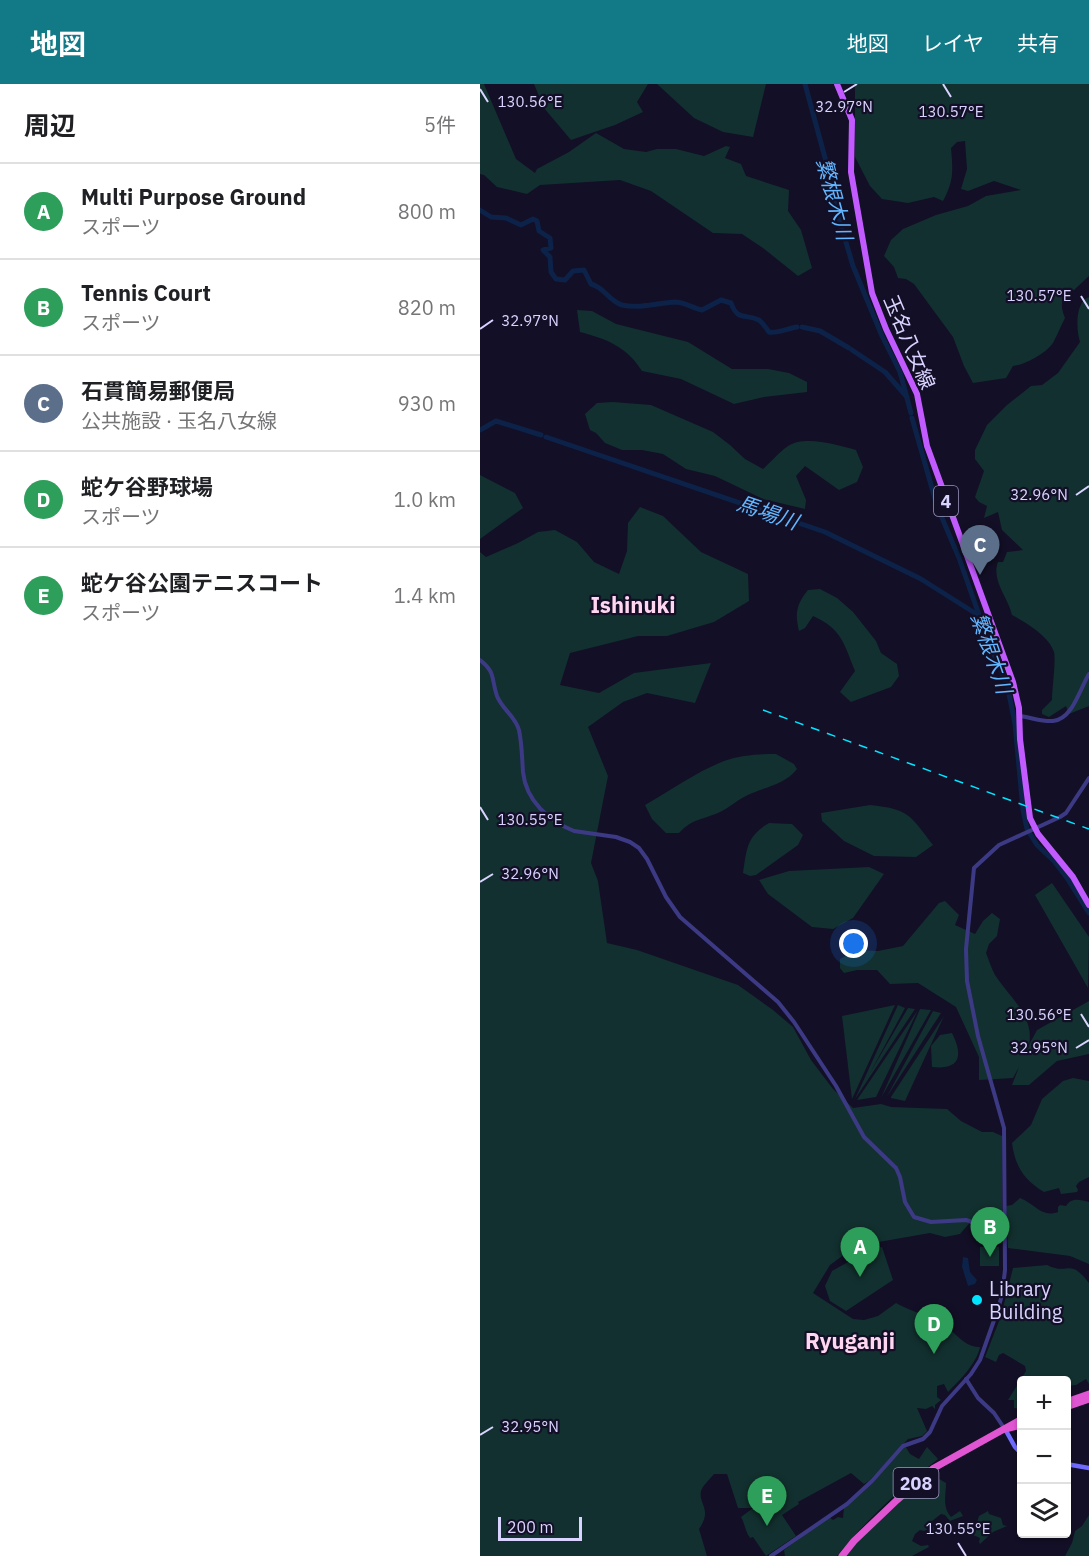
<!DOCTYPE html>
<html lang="ja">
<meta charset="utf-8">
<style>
body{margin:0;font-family:"IBM Plex Sans","Noto Sans JP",sans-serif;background:#f6f6f6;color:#202124}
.controls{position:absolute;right:18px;bottom:18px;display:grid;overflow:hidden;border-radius:6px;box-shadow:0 2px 4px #0004}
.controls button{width:54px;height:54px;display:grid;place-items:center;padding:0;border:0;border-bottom:2px solid #e0e0e0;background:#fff;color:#202124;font:30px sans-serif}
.scale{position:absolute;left:18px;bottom:15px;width:84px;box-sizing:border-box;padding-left:6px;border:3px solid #d9d4ff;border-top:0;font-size:16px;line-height:21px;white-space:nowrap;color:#d9d4ff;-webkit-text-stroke:4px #130f26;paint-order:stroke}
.you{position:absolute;left:374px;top:860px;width:21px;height:21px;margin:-15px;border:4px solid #fff;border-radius:50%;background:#1a73e8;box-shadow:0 0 0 9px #1a73e833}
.badge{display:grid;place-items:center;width:39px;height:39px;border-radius:50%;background:#127987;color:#fff;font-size:20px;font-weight:700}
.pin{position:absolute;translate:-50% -50px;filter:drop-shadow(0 2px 3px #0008)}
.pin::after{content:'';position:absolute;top:32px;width:21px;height:18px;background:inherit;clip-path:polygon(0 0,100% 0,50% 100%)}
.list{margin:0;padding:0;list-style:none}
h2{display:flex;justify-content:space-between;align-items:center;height:78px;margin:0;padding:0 24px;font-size:26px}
h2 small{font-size:20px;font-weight:400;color:#757577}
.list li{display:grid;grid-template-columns:39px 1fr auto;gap:18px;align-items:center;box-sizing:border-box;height:96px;padding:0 24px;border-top:2px solid #e0e0e0}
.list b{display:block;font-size:22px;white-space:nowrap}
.list p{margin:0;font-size:20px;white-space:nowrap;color:#757577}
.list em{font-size:20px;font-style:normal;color:#757577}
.icon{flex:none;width:33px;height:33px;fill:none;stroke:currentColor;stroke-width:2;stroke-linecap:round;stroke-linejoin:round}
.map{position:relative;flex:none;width:609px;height:1472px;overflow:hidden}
header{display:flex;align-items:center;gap:36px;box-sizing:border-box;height:84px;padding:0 30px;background:#127987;color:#fff}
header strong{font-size:28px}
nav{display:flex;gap:33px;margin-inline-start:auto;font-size:21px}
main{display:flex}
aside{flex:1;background:#fff}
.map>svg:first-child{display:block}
</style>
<header>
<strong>地図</strong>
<nav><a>地図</a><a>レイヤ</a><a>共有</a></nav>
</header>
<main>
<aside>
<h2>周辺<small>5件</small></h2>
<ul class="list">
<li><span class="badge" style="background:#2e9e5b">A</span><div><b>Multi Purpose Ground</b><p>スポーツ</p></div><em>800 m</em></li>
<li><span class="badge" style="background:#2e9e5b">B</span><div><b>Tennis Court</b><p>スポーツ</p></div><em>820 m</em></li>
<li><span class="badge" style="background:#5c6f8a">C</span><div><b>石貫簡易郵便局</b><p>公共施設 · 玉名八女線</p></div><em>930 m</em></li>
<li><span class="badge" style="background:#2e9e5b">D</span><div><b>蛇ケ谷野球場</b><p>スポーツ</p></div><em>1.0 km</em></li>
<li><span class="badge" style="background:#2e9e5b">E</span><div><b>蛇ケ谷公園テニスコート</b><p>スポーツ</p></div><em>1.4 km</em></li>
</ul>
</aside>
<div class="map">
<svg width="609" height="1472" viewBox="0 0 609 1472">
<rect width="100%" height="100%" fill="#130f26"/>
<g fill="#12302f">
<polygon points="0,0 4,0 36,75 55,89 57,85 89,68 116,49 144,65 166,68 177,65 196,65 224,72 246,62 250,63 245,74 261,80 266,92 309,106 308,127 321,146 332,184 318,192 283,164 262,150 233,149 171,107 140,96 60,101 47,110 17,103 4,91 0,90"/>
<polygon points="54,0 168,0 157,18 163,28 135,41 91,56 64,24"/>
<polygon points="177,0 286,0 273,53 243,48 214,34"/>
<path d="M375 0H609V192L594 206 588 205C581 216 580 222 585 234 581 242 578 249 574 257 569 268 545 281 533 282L526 294 493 299 484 282 473 253 434 200 426 195 418 194 414 183 404 172 411 156 423 145 456 131 488 122 506 112 541 106 514 97 488 107 481 105 487 85 485 57 477 58 471 64C473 87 474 97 463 117L454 113 428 119 402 115 390 102 375 73Z"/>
<path d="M609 213V622L589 630 586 622 569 633 562 630V626L572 616C572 605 576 577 574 568 569 552 545 538 532 531 528 513 511 497 518 478H523L527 468 543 466 522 446 518 428 504 434 507 422 499 418 495 413 504 387 495 375V366L507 341 527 321 551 302 562 301 578 289 600 258C596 245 595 218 609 213Z"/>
<path d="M97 226 112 227 136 240 208 258 252 285H288L309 289 327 298V308L284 313 254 320 201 295 162 287C147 263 127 255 100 248Z"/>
<path d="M133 318 171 321 233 348 250 361 265 375 283 385C291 378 299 368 308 362 325 351 358 361 376 366L383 383 377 398 359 406 325 382 316 392 326 416 325 425 283 415 235 392 206 385 183 370 162 366H142L125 359 116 349 110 346 105 330 117 319Z"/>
<polygon points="0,391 35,409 43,424 0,455"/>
<path d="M160 423 183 432 221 468 268 490 269 517 234 538 187 552H158L90 569 80 601 119 609 154 589 231 579 215 619 167 609 143 618 108 643 128 692 111 779 118 797 127 859 157 866 258 901 293 926 313 943 331 976 353 1005 373 1024 401 1020 411 1023 467 1025 481 1037 502 1048H513L522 1052V1135L519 1140 514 1141 495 1133 480 1150 465 1153 450 1149 376 1162 350 1181 333 1209 373 1235 384 1236 398 1232 416 1219C431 1228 449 1231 464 1241 475 1248 485 1264 500 1263 497 1279 480 1296 468 1308L464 1300 457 1302V1313L461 1316 455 1321V1325L452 1322 446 1325 437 1324 447 1347 442 1352 428 1355 390 1396 384 1400 371 1389 318 1418 319 1420 302 1431 316 1452 286 1472 273 1453 270 1454C265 1447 265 1440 261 1433L273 1424H258L247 1390H234C230 1395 223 1401 221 1407 218 1420 233 1425 219 1445L227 1472H0V468L6 473 38 459 58 448 75 446 97 458 114 478 139 490 147 467 148 439Z"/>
<path d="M340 505 357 514 373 528 396 557 401 569 417 580 419 592 411 603 371 618 360 608 375 587C364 560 362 545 333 532L325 544 319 547C315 529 316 521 328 506Z"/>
<path d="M296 670 314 680 317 685C304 702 282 703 264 713 256 717 249 724 240 728 223 736 213 734 199 749H186L172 735 165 721C191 706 216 688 244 677 261 671 278 670 296 670Z"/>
<path d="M390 721C429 725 430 731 453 761L436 773 394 772 364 757 342 737 341 729Z"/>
<path d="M289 739 312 740 323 751 318 761 276 791 270 792 263 789C267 763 267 752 289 739Z"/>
<polygon points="389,783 404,790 373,834 353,845 332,843 288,810 279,796 309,787"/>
<polygon points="572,799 609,853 608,904 555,811"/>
<path d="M465 817 479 831 475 841 495 850 503 837 512 829 520 835 517 852 509 860 506 869C509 876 511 884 515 891 529 913 555 932 549 961L557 946 609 917V970L577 977 549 1001H532L539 983 533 994 499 996V973L476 923 438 899 410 900 397 886H377L364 889 360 884V875L377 866 398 867 423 862 459 819Z"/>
<polygon points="415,921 372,1015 362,932"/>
<polygon points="418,921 425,924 390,989 428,924 435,925 375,1015"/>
<polygon points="440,925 451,926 401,1014"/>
<polygon points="438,926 396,1013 377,1016"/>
<polygon points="453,927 461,929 406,1014"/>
<polygon points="464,932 425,1017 411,1014 411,1013"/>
<path d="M472 949C483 971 481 986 452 983L451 962 460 951Z"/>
<path d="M593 994 609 997V1093L599 1098 596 1102 598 1106 597 1108 581 1110 579 1104 564 1108C544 1096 535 1082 532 1059L551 1041 562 1015 583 997Z"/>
<path d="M540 1114C555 1120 562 1134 578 1128V1123L580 1121 586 1122C592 1113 600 1116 609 1118V1180L590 1172 528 1164 526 1122 532 1121Z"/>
<polygon points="402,1163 413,1196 366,1227 350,1217 345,1202 352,1187 391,1165"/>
<rect x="500" y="1163" width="19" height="19"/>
<path d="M567 1181C589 1192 589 1173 609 1199V1300L606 1295 596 1301 587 1302 586 1296H542L541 1325 534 1324V1316H528L546 1287 545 1282 523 1269 519 1271 516 1278 505 1273 521 1232 533 1184Z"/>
<path d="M425 1362 430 1370 439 1375 447 1363 458 1375C422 1403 386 1436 357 1472H305L304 1466 349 1433 353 1436 358 1433 363 1434 364 1423 383 1408Z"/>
<path d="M455 1388 459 1395 466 1399C466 1411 462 1423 471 1433L480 1427 483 1432 470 1437 465 1431 461 1430 452 1437 455 1448 452 1451 448 1445 444 1447 440 1446 435 1450 432 1457 441 1462 448 1461 449 1463 432 1472H364L394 1440Z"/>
<polygon points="508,1427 509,1430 521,1434 523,1441 527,1442 513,1448 500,1460 499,1458 500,1454 493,1451 499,1432"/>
<polygon points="609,1431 609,1472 585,1472 592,1459 595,1447 602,1442"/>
</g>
<polygon fill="#0c2248" points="483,1173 488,1174 490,1188 497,1196 495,1200 488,1202 482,1183"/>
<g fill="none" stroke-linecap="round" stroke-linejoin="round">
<g stroke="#0c2248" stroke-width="5">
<polyline points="325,0 354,107 357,128 373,182 402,252 420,288 431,329"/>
<path d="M0 126 11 133 26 134 41 141 53 135 57 137 59 147 70 154 71 164 63 166 70 173 71 188 76 195 85 196 93 187 104 186 111 200C124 203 129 217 142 221 159 225 178 219 195 218 205 218 212 224 222 226L241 216 251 219C258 238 265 229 279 236 283 239 286 244 289 248 297 250 309 244 317 243"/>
<polyline points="322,243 340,247 369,264"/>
<polyline points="372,266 405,288 427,313"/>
<polyline points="432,334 457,422 479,474 510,562 527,600 535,640 543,726 547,745 557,761 574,777 587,794 609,829"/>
<polyline points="0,346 16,337 61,351"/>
<polyline points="66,353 345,448 441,495 498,531"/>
</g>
<g stroke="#3d3a85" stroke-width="4">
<path d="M0 576C16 588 11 595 17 612 22 625 35 632 39 646 42 660 42 674 43 688 46 717 69 737 94 747L136 753 150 758 159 764 167 775 186 813 200 833 298 918 314 938 356 1002 384 1053 416 1084 420 1093 425 1118 434 1133 451 1138 486 1136 523 1148"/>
<path d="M539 632C550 633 562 638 573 637 593 635 600 604 609 590"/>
<polyline points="486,1295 498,1314 514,1329 524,1344"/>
<polyline points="291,1472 367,1420 392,1397 423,1362 443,1355 450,1348 462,1322 491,1290 500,1276 518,1225 522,1211 525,1186 524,1044 498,952 487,897 486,865 494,784 519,761 580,733 586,729 609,694"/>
</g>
<g stroke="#6f6bff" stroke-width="4.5">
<polyline points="525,1345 535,1363 542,1370"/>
<polyline points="586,1380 609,1384"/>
</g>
<polyline stroke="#c25bff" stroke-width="6" points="357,0 372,36 371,88 392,209 406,245 437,310 447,362 533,598 539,624 540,655 550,734 558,750 593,793 609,821"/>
<g stroke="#e055d1" stroke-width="7">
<polyline points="586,1318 609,1310"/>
<polyline points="586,1323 609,1315"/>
<polyline points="525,1345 542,1341"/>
<polyline points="362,1472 374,1457 417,1416 454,1384 542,1335"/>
</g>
<polyline stroke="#00e5ff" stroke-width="1.5" stroke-dasharray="9 8" stroke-linecap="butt" points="283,626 609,745"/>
</g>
<path fill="none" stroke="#d9d4ff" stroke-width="2" d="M463 0 471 13M0 5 8 18M364 8 377 0M601 212 609 225M0 245 13 236M596 411 609 402M0 723 8 736M0 798 13 790M601 930 609 943M596 964 609 956M0 1351 13 1343M478 1459 486 1472"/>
<circle fill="#00e5ff" stroke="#130f26" stroke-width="2" cx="497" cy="1216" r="6"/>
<g text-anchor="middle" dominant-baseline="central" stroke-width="4.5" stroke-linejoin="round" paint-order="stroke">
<g fill="#130f26" stroke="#9e99be" stroke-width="1.5">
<rect x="454" y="402" width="24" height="30" rx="4.5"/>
<rect x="413.5" y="1384" width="45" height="30" rx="4.5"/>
</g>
<g font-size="18" font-weight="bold" fill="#d9d4ff">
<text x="466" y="417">4</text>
<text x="436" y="1399">208</text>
</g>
<g font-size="20" fill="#d9d4ff" stroke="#130f26">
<text transform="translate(430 258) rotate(67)">玉名八女線</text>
</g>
<g font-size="20" fill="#d9d4ff" stroke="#130f26" text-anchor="start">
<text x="509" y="1204">Library<tspan x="509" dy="23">Building</tspan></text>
</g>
<g font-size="21" font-style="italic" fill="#62b6ff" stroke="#130f26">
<text transform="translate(355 115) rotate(75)">繁根木川</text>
<text transform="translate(288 428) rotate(19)">馬場川</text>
<text transform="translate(512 569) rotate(71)">繁根木川</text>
</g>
<g font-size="22" font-weight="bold" fill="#ffd6f0" stroke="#130f26">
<text x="153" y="520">Ishinuki</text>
<text x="370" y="1256">Ryuganji</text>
</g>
</g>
<g font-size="15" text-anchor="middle" fill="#d9d4ff" stroke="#130f26" stroke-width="4.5" stroke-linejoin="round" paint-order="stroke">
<text x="50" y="23">130.56°E</text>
<text x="364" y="28">32.97°N</text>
<text x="471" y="33">130.57°E</text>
<text x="559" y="217">130.57°E</text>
<text x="50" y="242">32.97°N</text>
<text x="559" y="416">32.96°N</text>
<text x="50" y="741">130.55°E</text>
<text x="50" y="795">32.96°N</text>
<text x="559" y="936">130.56°E</text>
<text x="559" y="969">32.95°N</text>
<text x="50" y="1348">32.95°N</text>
<text x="478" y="1450">130.55°E</text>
</g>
</svg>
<div class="controls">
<button>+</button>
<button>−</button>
<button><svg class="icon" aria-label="layers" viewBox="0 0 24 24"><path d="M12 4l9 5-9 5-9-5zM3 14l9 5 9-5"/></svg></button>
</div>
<div class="scale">200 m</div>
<div class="you"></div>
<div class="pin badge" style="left:380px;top:1193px;background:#2e9e5b">A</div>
<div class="pin badge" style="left:510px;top:1173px;background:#2e9e5b">B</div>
<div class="pin badge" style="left:500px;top:491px;background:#5c6f8a">C</div>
<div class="pin badge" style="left:454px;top:1270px;background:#2e9e5b">D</div>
<div class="pin badge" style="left:287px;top:1442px;background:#2e9e5b">E</div>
</div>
</main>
